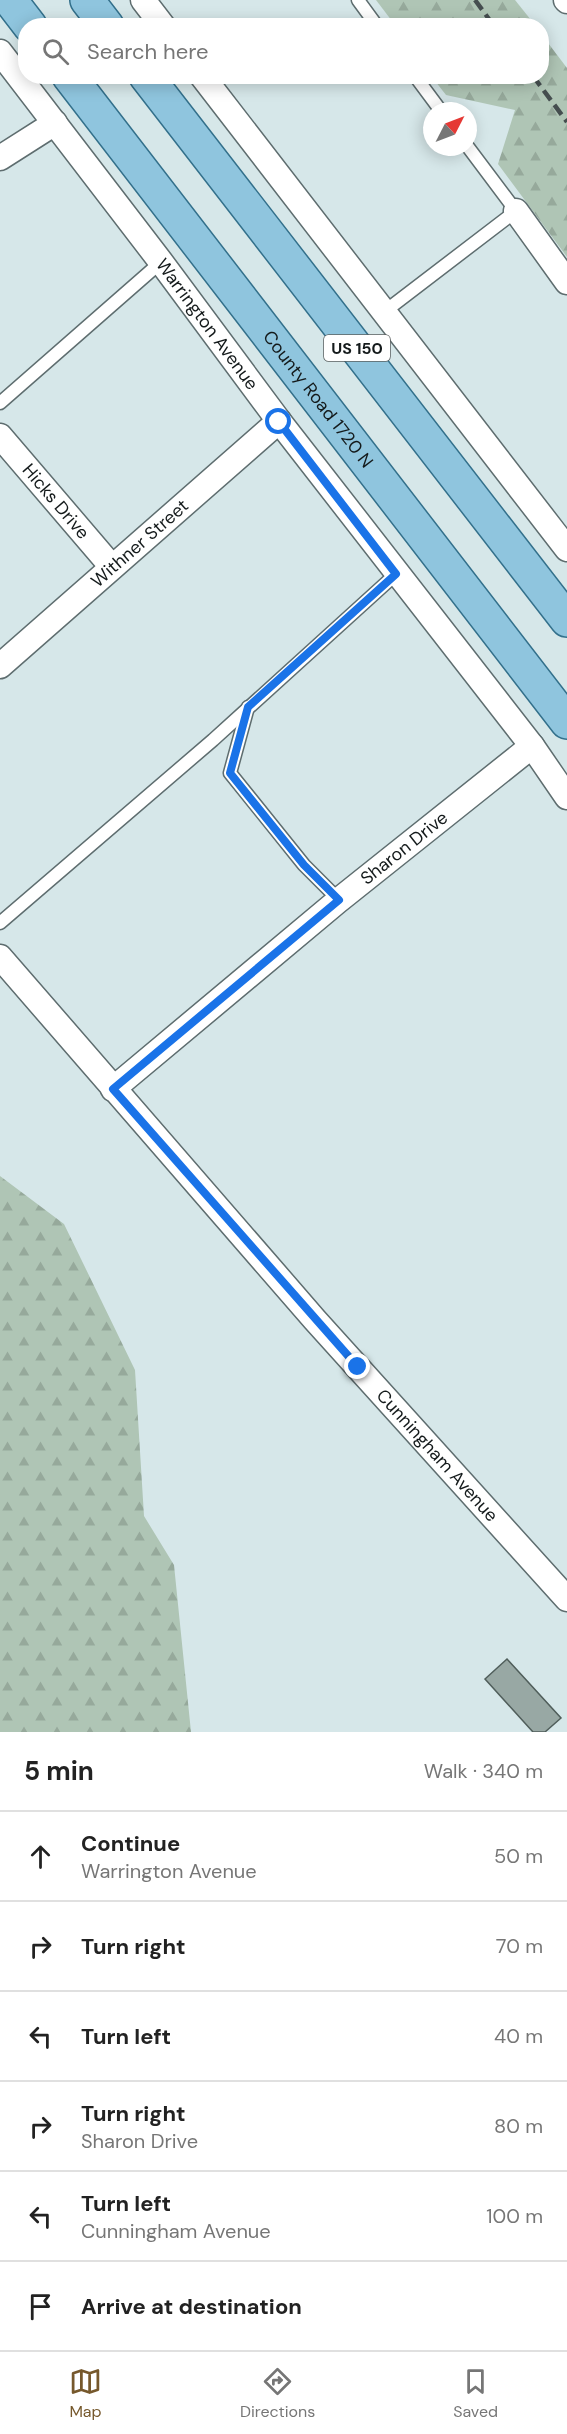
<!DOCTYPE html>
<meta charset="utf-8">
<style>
body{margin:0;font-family:"DM Sans",sans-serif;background:#f2f2f2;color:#222}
.compass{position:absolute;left:423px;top:102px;width:54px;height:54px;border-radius:50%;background:#fff;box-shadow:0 3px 15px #0003;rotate:48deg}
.stop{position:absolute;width:18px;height:18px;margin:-14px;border:4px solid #1a73e8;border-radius:50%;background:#fff}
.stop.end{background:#1a73e8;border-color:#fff;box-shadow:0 2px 6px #0008}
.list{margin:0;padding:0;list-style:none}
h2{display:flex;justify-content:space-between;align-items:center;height:78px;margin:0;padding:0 24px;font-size:26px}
h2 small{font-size:20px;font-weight:400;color:#767676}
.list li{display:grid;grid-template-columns:39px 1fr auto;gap:18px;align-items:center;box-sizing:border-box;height:90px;padding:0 24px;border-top:2px solid #e0e0e0}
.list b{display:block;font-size:22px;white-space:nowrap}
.list p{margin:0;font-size:20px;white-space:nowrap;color:#767676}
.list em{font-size:20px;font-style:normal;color:#767676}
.icon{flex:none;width:33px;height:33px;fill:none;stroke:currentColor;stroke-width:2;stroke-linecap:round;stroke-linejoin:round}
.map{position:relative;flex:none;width:567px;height:1732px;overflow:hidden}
.search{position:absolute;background:#fff;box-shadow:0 3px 15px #0003;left:18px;right:18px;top:18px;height:66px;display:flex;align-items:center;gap:15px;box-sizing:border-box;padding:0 21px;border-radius:24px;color:#767676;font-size:22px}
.sheet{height:618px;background:#fff}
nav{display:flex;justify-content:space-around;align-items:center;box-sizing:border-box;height:84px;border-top:2px solid #e0e0e0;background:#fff;font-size:16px;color:#767676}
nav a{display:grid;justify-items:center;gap:3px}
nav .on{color:#76582c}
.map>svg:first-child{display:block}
</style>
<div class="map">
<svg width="567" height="1732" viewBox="0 0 567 1732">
<defs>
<pattern id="forest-firs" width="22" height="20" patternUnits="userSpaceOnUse" patternTransform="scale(1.5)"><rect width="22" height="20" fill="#afc5b5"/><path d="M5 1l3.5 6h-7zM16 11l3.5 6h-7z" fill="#96a99b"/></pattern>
</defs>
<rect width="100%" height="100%" fill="#d6e7e9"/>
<g fill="url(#forest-firs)">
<polygon points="376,0 515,0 535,25 395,25"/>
<polygon points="542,35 567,68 567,257 498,164 515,110 446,95 432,77 542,76"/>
<polygon points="0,1176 64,1224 135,1370 144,1516 174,1565 191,1732 0,1732"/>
</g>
<polygon fill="#98a8a4" stroke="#505e5b" stroke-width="1.5" points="507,1659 561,1718 545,1732 533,1732 485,1679"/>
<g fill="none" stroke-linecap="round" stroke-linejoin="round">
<g stroke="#5e6d6f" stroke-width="15">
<g id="lane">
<polyline points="358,0 377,26"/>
<polyline points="415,76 441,111"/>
<polyline points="384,312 516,211 468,147"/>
<polyline points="0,403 161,262"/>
<polyline points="248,707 230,773 304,865 339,900"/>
<polyline points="0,923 213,740 396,574"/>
</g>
</g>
<g stroke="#5e6d6f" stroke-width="27">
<g id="street">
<polyline points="143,0 163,26"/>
<polyline points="566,0 567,1"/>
<path id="s1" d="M0 52 161 262 279 421 532 746 567 797"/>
<polyline points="202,76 567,549"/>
<polyline points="0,158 55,123"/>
<polyline points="516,211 567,282"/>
<path id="s2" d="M0 436 112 567"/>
<path id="s3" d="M0 666 279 421"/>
<path id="s4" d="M0 957 315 1320 567 1599"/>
<path id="s5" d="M113 1089 339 900 532 746"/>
</g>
</g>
<g stroke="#33708b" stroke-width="36">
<g id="primary">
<polyline points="10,0 30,26"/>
<polyline points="87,0 107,26"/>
<path id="s6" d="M69 76 567 722"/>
<polyline points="146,76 567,620"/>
</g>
</g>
<use href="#lane" stroke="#fff" stroke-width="12"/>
<use href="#street" stroke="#fff" stroke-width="24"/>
<use href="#primary" stroke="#8fc5de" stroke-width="33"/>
<g stroke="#454e4f" stroke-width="4.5" stroke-dasharray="12 6" stroke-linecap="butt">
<polyline points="475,0 494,26"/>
<polyline points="533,76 567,122"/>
</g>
</g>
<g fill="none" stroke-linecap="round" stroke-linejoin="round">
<polyline stroke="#1a73e8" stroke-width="8" points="279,422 396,574 248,707 230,773 304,865 339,900 113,1089 358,1367"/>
</g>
<g text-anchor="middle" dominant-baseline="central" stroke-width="4.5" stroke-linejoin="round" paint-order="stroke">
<rect fill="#fff" stroke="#5a5f5f" stroke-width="1.5" x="324" y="335" width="66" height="26" rx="4.5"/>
<g font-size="16" font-weight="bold" fill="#141a1b">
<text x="357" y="348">US 150</text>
</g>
<g font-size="18" fill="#141a1b" stroke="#fff">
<text stroke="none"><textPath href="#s1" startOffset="342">Warrington Avenue</textPath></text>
<text stroke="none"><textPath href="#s6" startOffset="408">County Road 1720 N</textPath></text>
<text stroke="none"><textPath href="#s2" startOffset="86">Hicks Drive</textPath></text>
<text stroke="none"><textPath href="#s3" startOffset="186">Withner Street</textPath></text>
<text stroke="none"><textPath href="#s5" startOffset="378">Sharon Drive</textPath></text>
<text stroke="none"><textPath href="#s4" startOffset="663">Cunningham Avenue</textPath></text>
</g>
</g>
</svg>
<svg class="compass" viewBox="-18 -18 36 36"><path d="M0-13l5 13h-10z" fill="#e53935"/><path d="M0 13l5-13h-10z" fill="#767676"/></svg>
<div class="stop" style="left:279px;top:422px"></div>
<div class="stop end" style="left:358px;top:1367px"></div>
<div class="search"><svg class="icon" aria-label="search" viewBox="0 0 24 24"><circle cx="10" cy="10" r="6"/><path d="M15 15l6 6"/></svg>Search here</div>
</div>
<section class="sheet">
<h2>5 min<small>Walk · 340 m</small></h2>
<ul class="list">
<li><svg class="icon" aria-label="ahead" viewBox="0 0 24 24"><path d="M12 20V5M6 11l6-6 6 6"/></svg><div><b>Continue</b><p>Warrington Avenue</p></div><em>50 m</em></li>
<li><svg class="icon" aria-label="right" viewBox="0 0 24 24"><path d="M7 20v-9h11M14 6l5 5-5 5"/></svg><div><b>Turn right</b></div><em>70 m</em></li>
<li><svg class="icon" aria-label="left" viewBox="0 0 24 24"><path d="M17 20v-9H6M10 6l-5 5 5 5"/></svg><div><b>Turn left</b></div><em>40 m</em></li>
<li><svg class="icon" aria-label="right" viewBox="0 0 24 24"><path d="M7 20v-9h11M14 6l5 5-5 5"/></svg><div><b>Turn right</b><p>Sharon Drive</p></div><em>80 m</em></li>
<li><svg class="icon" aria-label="left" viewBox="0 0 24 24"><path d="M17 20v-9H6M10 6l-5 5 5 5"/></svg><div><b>Turn left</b><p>Cunningham Avenue</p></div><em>100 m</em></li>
<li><svg class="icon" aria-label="arrive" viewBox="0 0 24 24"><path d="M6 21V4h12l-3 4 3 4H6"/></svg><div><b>Arrive at destination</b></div></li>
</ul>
</section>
<nav>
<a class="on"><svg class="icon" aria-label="map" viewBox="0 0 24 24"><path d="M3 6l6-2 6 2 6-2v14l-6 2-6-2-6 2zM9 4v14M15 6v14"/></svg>Map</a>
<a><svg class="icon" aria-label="directions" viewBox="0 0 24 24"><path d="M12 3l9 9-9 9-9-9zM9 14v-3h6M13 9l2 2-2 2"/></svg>Directions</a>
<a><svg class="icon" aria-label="saved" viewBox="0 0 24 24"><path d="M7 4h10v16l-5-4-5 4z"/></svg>Saved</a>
</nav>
